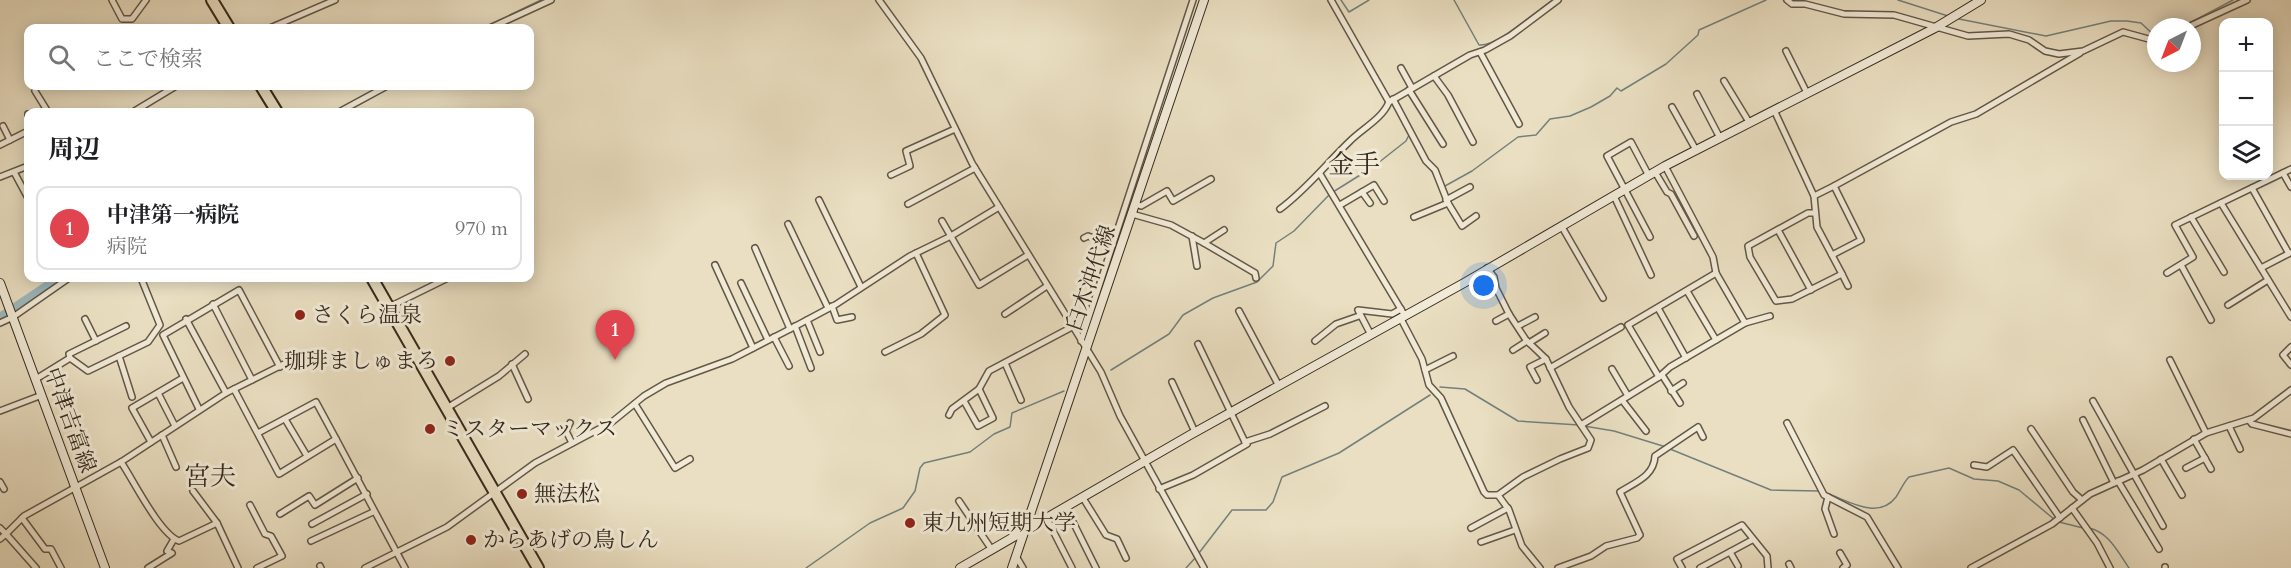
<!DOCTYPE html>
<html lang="ja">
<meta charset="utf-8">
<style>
body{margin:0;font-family:Cardo,"Noto Serif JP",serif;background:#f2f2f2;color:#202124}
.controls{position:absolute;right:18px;top:18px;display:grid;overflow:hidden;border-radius:12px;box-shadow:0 3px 15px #0003}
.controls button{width:54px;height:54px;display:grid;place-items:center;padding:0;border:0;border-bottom:2px solid #e0e0e0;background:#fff;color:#202124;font:30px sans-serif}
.compass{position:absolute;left:2147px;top:18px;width:54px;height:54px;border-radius:50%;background:#fff;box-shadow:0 3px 15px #0003;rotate:222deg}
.you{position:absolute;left:1484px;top:286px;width:21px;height:21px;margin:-15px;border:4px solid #fff;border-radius:50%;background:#1a73e8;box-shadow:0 0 0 9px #1a73e833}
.badge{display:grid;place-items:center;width:39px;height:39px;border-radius:50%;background:#0f766e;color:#fff;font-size:20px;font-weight:700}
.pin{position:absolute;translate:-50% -50px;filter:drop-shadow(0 2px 3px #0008)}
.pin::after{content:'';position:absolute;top:32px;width:21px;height:18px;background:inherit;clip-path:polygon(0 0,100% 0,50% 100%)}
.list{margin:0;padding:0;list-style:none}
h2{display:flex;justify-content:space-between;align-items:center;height:78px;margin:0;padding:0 24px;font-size:26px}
h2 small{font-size:20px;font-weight:400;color:#757577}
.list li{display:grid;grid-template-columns:39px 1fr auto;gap:18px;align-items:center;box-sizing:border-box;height:84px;margin:0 12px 12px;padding:0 12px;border:2px solid #e0e0e0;border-radius:12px}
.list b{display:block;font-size:22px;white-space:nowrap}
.list p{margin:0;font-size:20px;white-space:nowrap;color:#757577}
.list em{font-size:20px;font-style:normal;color:#757577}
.icon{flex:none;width:33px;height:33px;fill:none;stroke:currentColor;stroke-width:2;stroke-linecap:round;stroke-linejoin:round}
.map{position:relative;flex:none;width:2291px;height:568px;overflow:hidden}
.search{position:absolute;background:#fff;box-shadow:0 3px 15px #0003;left:24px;top:24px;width:510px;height:66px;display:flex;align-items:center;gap:15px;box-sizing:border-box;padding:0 21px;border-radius:12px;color:#757577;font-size:22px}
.panel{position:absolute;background:#fff;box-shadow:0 3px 15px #0003;left:24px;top:108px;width:510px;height:174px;border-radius:12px}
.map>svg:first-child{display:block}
</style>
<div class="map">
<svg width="2291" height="568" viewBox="0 0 2291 568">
<rect width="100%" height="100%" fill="#eadfc2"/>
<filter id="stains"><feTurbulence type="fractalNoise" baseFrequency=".00333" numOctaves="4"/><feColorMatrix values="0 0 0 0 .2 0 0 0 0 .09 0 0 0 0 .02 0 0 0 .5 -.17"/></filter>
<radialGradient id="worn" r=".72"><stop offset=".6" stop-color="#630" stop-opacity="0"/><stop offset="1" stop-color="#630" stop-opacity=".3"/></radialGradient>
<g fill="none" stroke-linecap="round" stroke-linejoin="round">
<g stroke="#73807d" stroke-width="1.5">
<polyline points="1341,0 1349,12 1369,0"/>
<path d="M1454 0 1479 45C1497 47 1536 11 1553 0"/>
<polyline points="1898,0 1948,16"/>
<polyline points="1959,19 2046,36 2111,21 2127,21 2141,23 2156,37"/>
<polyline points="2182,27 2233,0"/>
<polyline points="483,28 541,0"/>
<polyline points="372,91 381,86"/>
<polyline points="345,112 369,99"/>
<polyline points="1430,168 1440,186"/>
<polyline points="1445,186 1472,171 1518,137 1536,135 1550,119 1570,116 1591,107 1610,96 1617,88 1621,91 1666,64 1698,35 1699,30 1766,0"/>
<polyline points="1333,192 1373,167 1406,141 1409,135 1411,139"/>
<polyline points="1111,370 1169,334 1183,315 1213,298 1257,282 1273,266 1276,243 1294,231 1329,195"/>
<polyline points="1440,387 1465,389 1518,421 1579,425"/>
<polyline points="1584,426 1614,431 1666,447"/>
<polyline points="1670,449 1771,490 1819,491"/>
<path d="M1826 493C1847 500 1878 521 1896 497 1901 490 1903 483 1909 477L1949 468 1974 479 1998 481 2019 490 2055 520"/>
<polyline points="2059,522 2083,528"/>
<path d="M2088 528C2108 531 2118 552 2129 568"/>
<polyline points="1199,553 1232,510 1266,510 1273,502 1282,477 1339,453 1430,395"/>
<polyline points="806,568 870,523 903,508 915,491 920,468 924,463 970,452 994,434 1010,427 1012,413 1064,391"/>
<polyline points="1186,568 1196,557"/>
</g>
<polyline stroke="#9cbabd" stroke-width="10" points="0,318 60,278"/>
<g stroke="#635746" stroke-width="8">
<g id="street">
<polyline points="112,0 122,19 132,19 146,0"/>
<polyline points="879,0 921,58 972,163 1101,372 1120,416 1204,568"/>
<polyline points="1331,0 1389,102"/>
<polyline points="1787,0 1792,4 1805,4 1844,14 1894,15 1968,36 2009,34 2029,40 2045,51 2059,54 2083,51 2123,32 2156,41"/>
<polyline points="2188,27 2247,0"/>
<polyline points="270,28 335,0"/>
<polyline points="490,28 551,0"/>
<polyline points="1786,51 1807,93"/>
<polyline points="1480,52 1519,124"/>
<polyline points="1401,68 1412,88"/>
<polyline points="1434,76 1448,95 1473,142"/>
<polyline points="1724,81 1749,122"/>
<polyline points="1409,90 1443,144"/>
<polyline points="35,91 48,112"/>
<polyline points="1697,94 1720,138"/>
<polyline points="1393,99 1426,161 1435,170 1448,203 1414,217"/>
<polyline points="1672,107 1696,150"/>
<polyline points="1774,110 1814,196 1817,227 1842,274 1792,299 1776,301 1750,257 1748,246 1808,213 1815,213"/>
<polyline points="133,112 176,86"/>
<polyline points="339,112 387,86"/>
<polyline points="28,114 28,115"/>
<polyline points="3,126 10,140"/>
<polyline points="0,145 28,131"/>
<polyline points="14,172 28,198"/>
<polyline points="1655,172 1667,192 1671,194 1694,236"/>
<polyline points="2283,173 2291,187"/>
<polyline points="1320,174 1405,316"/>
<polyline points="891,175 910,166 906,151 955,129"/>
<polyline points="1649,176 1631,142 1607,156 1650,237"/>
<polyline points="0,177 28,166"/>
<polyline points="1834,186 1951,122 1976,114 2080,53"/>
<polyline points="2252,188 2288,252"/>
<polyline points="1362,192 1370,203"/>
<polyline points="1614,196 1651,275"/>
<polyline points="1814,196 1834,186 1861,240 1832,255"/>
<polyline points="819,200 861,287"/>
<polyline points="1446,200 1470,187"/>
<polyline points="1448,203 1462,226 1476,216"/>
<polyline points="2221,203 2291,317"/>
<polyline points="908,204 975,168"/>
<polyline points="1135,204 1141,206 1167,191 1173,201 1211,179"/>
<polyline points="1340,205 1374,185 1384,201"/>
<path d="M1280 209C1307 189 1326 164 1350 141 1363 128 1382 119 1389 102L1470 55 1485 50 1510 36 1558 0"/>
<polyline points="1132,214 1171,225 1204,243 1224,230"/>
<polyline points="2191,217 2224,272"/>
<polyline points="942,221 979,285 1028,255"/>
<polyline points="788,224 828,308"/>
<polyline points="1562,227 1603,298"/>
<polyline points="1778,230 1811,290"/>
<polyline points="1192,236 1197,266"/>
<polyline points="1084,238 1088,236 1113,245"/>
<polyline points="1204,243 1255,273 1256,278"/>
<polyline points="755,248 790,329"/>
<polyline points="715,265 753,348"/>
<polyline points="2181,265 2211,320"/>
<polyline points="1487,268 1494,277 1496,288 1509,314 1526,340 1546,359 1569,407 1591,440 1588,448 1560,459 1523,477 1498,495 1509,510 1522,546 1540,568"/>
<polyline points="2261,268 2290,253"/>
<polyline points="2167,273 2193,257 2175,225 2291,169"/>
<polyline points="1842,274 1848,286"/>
<polyline points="741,283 768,340"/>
<polyline points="1687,291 1716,340"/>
<polyline points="213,304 252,380"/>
<polyline points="2228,305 2268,280"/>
<polyline points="832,306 837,320 852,317"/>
<polyline points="389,307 448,278"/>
<polyline points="1658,308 1686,358"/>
<polyline points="1239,311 1279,386"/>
<polyline points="1005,314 1047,286"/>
<polyline points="85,319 96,341"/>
<polyline points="186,319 226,393"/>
<polyline points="1401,319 1422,359 1429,385 1441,398 1484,492 1487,495 1498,495"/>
<polyline points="807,320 820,352"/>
<polyline points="1496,321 1509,314"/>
<polyline points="0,323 13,317 69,278"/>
<polyline points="1745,323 1770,316"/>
<polyline points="795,326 811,368"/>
<polyline points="1518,326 1535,317"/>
<polyline points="1371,335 1358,310 1392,314 1401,309"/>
<polyline points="774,337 789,366"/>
<polyline points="1081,341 1193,0"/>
<polyline points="1315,341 1336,324 1359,316"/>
<polyline points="1529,343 1545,333"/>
<polyline points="1198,344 1245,442 1270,434 1325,406"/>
<polyline points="2291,347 2283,355 2291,365"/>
<polyline points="1513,350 1527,341"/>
<polyline points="885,352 921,334 945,315 916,253"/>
<polyline points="119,356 132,397"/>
<polyline points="70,358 69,354 126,326"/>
<polyline points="2170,360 2206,433"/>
<polyline points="1005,363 1021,400"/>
<polyline points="512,364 528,399"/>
<polyline points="1550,368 1621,327"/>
<polyline points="1612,369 1628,396"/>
<polyline points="1425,370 1453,356"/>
<polyline points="1662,375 1680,403"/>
<polyline points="1659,377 1628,325 1716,273"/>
<polyline points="36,379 70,358 88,371 148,342 160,325 141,278"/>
<polyline points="1537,380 1530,367 1546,359"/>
<polyline points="1172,382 1195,432"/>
<polyline points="234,389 279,474 336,439 316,402 258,433"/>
<polyline points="1671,391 1683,383"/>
<polyline points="158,393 175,426"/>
<polyline points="1622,400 1646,431"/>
<polyline points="964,401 978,426 993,418 979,389"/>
<polyline points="2093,401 2163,526"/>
<polyline points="635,404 675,468 690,459"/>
<polyline points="447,408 499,376 525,354"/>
<polyline points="199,409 163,335 239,290 280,367"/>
<polyline points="0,411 42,395"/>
<polyline points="949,415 952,409 979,389 989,371 1072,327"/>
<polyline points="285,419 307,456"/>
<polyline points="2083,420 2114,483"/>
<polyline points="2249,420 2252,424 2291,434"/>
<polyline points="570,423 566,431 572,443"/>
<polyline points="1787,423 1824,495 1867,517 1898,568"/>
<polyline points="1581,425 1659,377 1670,367 1745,323 1716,273 1713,257 1665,166"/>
<polyline points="2229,426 2240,449"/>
<polyline points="2031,429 2073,492 2082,500"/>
<polyline points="162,435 176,467"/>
<polyline points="336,439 405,568"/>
<polyline points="2194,439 2211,469"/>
<polyline points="151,442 132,408 183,378"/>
<polyline points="2161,459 2182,495"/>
<path d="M121 462C134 481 159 533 179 541L217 523 238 568"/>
<polyline points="1974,465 1987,467 2013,450 2060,518"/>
<polyline points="2186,468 2205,458"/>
<polyline points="2118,481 2159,549"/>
<polyline points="0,482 4,489"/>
<polyline points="1159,489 1193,475 1247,444 1245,442"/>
<polyline points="193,491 217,523"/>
<polyline points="1828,497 1825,509 1834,534"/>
<polyline points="1083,498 1106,535 1117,539 1126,558"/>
<polyline points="959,501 992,550"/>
<polyline points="250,505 265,534 271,536 282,556 257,568"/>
<polyline points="1066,508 1096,568"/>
<polyline points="2072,508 2097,543 2110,568"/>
<polyline points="280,514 309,496 315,505 358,478"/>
<polyline points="22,518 45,549 51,549 61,568"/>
<polyline points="1047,519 1072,568"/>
<polyline points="312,524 367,494"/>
<polyline points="0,528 6,534 0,539"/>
<polyline points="1471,528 1508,508"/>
<polyline points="311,541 373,512"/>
<polyline points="1481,542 1515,530"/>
<polyline points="1730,552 1738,566"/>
<polyline points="1840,553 1847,565 1843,568"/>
<polyline points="1016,556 1023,568"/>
<polyline points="1789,564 1791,568"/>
<polyline points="320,566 321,568"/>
<polyline points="2165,567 2165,568"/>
<polyline points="36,568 6,534 24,516 121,462 226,393 294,359"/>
<polyline points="148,568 172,553 167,551 174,539"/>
<polyline points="365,568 447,527 535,463 612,422 644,396 666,383 732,359 792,328 835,305 910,256 951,236 999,207"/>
<path d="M1558 568 1591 556 1606 546 1637 538 1640 535 1620 492C1636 482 1654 476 1655 456L1698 427 1703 437"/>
<polyline points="1682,568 1677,559 1742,525 1767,556 1768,568"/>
<polyline points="1700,568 1752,540"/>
<polyline points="1971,568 2052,524 2090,494 2143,470 2206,433 2254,418 2291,390"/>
</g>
</g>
<g stroke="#362a1d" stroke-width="10">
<g id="secondary">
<polyline points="0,283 105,568"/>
<polyline points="960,568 1190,435 1464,283 1665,166 1935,28 1981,0"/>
<polyline points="1012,568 1204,0"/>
</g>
</g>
<g stroke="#362a1d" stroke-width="14">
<g id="highway">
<polyline points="212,0 229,28"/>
<polyline points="261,86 277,112"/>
<polyline points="372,278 538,568"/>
</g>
</g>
<use href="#street" stroke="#f1ead7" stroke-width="5"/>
<use href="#secondary" stroke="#f1ead7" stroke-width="8"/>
<use href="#highway" stroke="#eadfc2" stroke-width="10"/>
</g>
<g fill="#8f2418" stroke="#f1ead7" stroke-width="2">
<circle cx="300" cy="315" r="6"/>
<circle cx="450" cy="361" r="6"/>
<circle cx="430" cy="429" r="6"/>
<circle cx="522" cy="494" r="6"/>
<circle cx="910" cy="523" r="6"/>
<circle cx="471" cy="540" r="6"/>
</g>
<g text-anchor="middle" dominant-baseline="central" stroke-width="6" stroke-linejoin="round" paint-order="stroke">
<g font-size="22" fill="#362a1d" stroke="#f1ead7">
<text transform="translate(1091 278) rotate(-71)">臼木沖代線</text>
<text transform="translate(70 420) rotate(70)">中津吉富線</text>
</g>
<g font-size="22" fill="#362a1d" stroke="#f1ead7" text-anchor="start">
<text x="312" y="315">さくら温泉</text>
<text x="438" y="361" text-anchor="end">珈琲ましゅまろ</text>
<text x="442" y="429">ミスターマックス</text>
<text x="534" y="494">無法松</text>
<text x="922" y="523">東九州短期大学</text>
<text x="483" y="540">からあげの鳥しん</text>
</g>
<g font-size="26" fill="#362a1d" stroke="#f1ead7">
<text x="1354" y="164">金手</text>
<text x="210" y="476">宮夫</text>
</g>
</g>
<rect width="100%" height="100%" filter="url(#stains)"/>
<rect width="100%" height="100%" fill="url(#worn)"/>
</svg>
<div class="controls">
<button>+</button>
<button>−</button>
<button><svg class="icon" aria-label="layers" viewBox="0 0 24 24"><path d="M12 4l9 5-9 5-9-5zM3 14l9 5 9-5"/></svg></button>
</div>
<svg class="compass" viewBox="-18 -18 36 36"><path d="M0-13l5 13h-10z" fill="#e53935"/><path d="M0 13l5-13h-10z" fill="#757577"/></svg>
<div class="you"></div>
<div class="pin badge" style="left:615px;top:360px;background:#e0444e">1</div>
<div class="search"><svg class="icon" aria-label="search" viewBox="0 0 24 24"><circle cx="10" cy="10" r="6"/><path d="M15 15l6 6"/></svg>ここで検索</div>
<section class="panel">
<h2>周辺<small></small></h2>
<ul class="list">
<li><span class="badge" style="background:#e0444e">1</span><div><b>中津第一病院</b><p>病院</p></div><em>970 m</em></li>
</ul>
</section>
</div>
